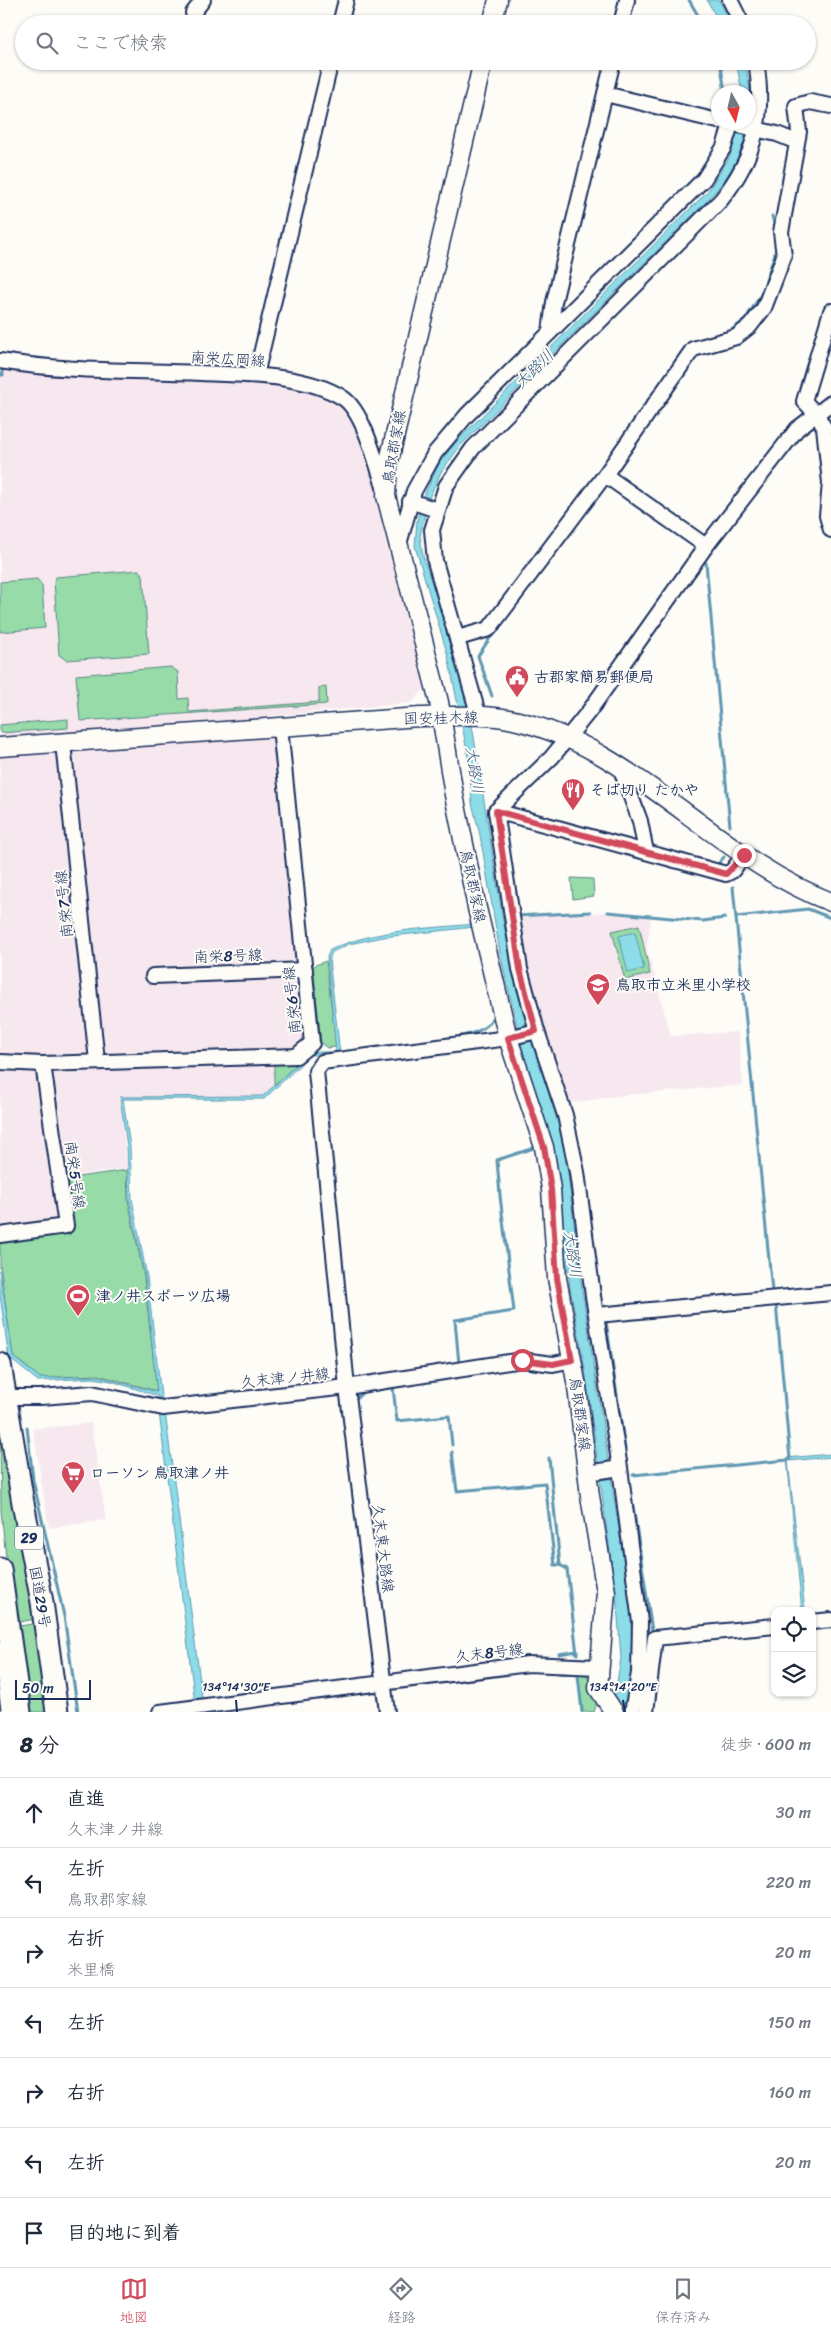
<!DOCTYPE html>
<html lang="ja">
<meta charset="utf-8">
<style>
body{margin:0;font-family:Sriracha,"Klee One",sans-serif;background:#f6f6f7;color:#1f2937}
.controls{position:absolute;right:15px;bottom:15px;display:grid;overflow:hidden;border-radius:10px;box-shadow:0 1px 4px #0004}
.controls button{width:45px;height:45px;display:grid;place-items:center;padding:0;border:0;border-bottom:1px solid #e0e1e3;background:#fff;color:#1f2937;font:25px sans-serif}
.compass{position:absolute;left:711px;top:85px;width:45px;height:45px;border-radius:50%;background:#fff;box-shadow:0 1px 4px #0004;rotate:172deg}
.scale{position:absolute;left:15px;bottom:12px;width:76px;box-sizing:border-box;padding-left:5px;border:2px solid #1b2f5e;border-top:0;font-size:14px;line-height:18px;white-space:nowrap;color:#1b2f5e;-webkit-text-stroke:4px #fdfcf7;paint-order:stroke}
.stop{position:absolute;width:15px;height:15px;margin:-11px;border:4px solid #d1495b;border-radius:50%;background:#fff}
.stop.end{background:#d1495b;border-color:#fff;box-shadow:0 1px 5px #0008}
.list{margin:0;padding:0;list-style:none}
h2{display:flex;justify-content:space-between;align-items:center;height:65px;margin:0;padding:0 20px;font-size:21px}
h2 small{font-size:16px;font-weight:400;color:#747a83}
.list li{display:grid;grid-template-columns:32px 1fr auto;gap:15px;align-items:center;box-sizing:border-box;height:70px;padding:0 20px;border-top:1px solid #e0e1e3}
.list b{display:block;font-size:19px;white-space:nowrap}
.list p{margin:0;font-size:16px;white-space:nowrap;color:#747a83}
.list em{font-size:16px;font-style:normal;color:#747a83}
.icon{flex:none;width:28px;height:28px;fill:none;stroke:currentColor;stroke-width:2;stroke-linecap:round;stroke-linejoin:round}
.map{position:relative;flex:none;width:831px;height:1712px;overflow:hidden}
.search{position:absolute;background:#fff;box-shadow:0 1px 4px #0004;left:15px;right:15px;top:15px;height:55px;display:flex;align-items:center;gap:12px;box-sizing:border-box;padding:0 18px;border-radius:28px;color:#747a83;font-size:19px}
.sheet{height:555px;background:#fff}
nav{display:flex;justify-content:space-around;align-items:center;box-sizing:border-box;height:70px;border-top:1px solid #e0e1e3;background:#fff;font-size:14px;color:#747a83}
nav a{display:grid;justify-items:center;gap:2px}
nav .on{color:#d1495b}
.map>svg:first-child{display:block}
</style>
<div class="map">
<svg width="831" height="1712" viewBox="0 0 831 1712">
<rect width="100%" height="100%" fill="#fdfcf7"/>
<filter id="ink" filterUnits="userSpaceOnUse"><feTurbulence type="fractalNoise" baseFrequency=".02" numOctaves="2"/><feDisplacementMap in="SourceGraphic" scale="10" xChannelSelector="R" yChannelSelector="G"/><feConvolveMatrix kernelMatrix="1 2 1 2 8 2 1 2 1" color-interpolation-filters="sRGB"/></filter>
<g filter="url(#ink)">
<g fill="#f7e8ef">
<polygon points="0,366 251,377 340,398 365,438 427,687 411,703 272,716 307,1040 301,1066 264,1099 120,1100 127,1168 54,1179 59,1214 53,1223 0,1228"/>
<polygon points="608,912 651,917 647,949 671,1036 738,1032 743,1085 618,1096 564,1104 534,1014 518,917"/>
<polygon points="91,1423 106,1520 49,1528 33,1429"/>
</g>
<g fill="#96dba8" stroke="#588583">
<polygon points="139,570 143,575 149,654 66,660 59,655 54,580 56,577"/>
<polygon points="37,579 42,585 45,628 0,632 0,582"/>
<polygon points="171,667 178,672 179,699 188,698 189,712 319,702 319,688 326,687 327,704 80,721 76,675"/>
<polygon points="68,719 68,728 0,733 0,725"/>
<polygon points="571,878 593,879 594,896 573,899"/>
<polygon points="639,925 650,974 625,980 612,931"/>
<polygon points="326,961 336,1046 336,1047 327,1048 321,1043 313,966"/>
<polygon points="298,1063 274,1085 274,1064"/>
<polygon points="127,1170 128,1200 144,1277 157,1391 98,1375 40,1378 13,1356 0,1266 0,1244 4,1239 71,1229 64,1179"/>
<polygon points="0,1434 2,1435 36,1619 13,1623 1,1511"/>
<polygon points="38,1623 51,1712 27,1712 14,1627"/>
<polygon points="577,1668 586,1674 598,1699 594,1712 583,1712"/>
</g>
<g fill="#8ddde8" stroke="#5f97b1">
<polygon points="707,0 719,0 732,24 720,24"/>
<polygon points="736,61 745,61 751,96 749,121 748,92 742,92"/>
<path d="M748 123C743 155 728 178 706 202L461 445 441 472 428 500 420 536 423 556 455 655 473 731 503 920 517 987 535 1052 564 1140 581 1282 632 1615C634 1648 634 1680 621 1712H612L621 1658 617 1604 585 1369 570 1287 561 1212 501 958 480 835 472 803 470 768 464 735 448 656 415 546 417 521 423 497 440 462 458 440 708 191 729 158 738 130Z"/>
<path d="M262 383C281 383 324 390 339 402 366 422 382 506 389 540 380 507 365 424 339 404 322 390 284 386 262 383Z"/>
<path d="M475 924V927L383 937 349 944 332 952 329 959 340 1054 310 1055 264 1099H123L130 1147 132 1199 147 1277 161 1396 163 1403 159 1404 158 1396 111 1381 93 1378 38 1381 9 1358 0 1295V1270L13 1357 40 1378 97 1376 157 1392 145 1277 129 1199 127 1147 120 1097 263 1096 310 1052H336L327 957 330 950C374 929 426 929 475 924Z"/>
<polygon points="635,932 644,969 628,973 619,936"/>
<polygon points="159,1412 165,1412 204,1712 195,1703"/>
<polygon points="831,1454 831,1457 788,1461 805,1611 802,1611 787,1458"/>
</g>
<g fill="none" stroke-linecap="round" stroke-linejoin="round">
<g stroke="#5f97b1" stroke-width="3">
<polyline points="689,0 703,24"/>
<polyline points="616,14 620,0"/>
<polyline points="720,61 725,92"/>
<polyline points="603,75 606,61"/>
<polyline points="772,216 775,228"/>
<polyline points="729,332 745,320 762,293 777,247"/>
<polyline points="714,336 723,334"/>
<polyline points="688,368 698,354"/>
<polyline points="0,375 3,375 2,368 7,369"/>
<polyline points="706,563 730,826"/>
<polyline points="490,638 478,656 492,696"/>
<polyline points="718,864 724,857"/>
<polyline points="733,887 772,1291"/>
<polyline points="608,912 703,921 725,918"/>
<polyline points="516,916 590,912"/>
<polyline points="736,917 808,909 831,918"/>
<path d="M436 1040C455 1037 489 1036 494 1013"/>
<polyline points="500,1195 497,1160 534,1148"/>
<polyline points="776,1303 790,1459"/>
<polyline points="606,1321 625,1449"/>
<polyline points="457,1364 459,1364 455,1320 514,1311 500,1196"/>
<polyline points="393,1388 397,1421 449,1416 452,1445"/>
<polyline points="354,1401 363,1392 421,1383"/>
<polyline points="27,1427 33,1480 64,1616 78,1712"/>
<polyline points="452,1452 457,1491 545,1483 555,1565 560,1565 567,1569 577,1654"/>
<polyline points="549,1458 560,1565"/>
<polyline points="633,1475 788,1460"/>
<polyline points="633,1506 652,1631"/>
<polyline points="559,1654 577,1651"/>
<polyline points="558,1673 578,1675 582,1712"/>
<polyline points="0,1711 0,1712"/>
</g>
<g stroke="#1b2f5e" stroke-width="18">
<g id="minor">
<polyline points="730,0 742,24"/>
<polyline points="193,13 203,0"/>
<polyline points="340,24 346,0"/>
<polyline points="621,24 627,0"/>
<polyline points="605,94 718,121"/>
<polyline points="725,122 777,134 797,142"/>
<polyline points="831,311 804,401 817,415 824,427 830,483 827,516 831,530"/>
<polyline points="550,332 554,302 613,61"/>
<path d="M0 361C66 372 135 370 201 373 244 375 306 374 343 398 364 412 377 466 385 490"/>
<polyline points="256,375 331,61"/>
<polyline points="605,475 706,546"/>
<polyline points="410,501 437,510"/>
<polyline points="399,544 414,491 435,453 467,415 704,179 724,147 731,124"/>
<polyline points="458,638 489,629 605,475 693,349 736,337 750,326 764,308 784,256 781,232 799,132 796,106 810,102 831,106"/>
<path d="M479 717 435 561 432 530 446 486 473 448 721 200C756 156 765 116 756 61"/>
<polyline points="63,743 97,1061"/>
<polyline points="620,767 640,821 646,852"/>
<polyline points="496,811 520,969 537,1031 565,1115 577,1172 593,1296 620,1468 640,1622 639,1673 632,1712"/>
<polyline points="496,811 552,757 590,710 706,546 797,429 831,403"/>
<polyline points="496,811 726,874 732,871 744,855"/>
<polyline points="153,976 305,970"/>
<polyline points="0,1062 43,1064 296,1056 312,1043 280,727"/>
<polyline points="0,1235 66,1226 43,1064"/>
<polyline points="597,1315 831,1293"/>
<polyline points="0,1397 41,1397 92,1393 163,1408 347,1387 522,1360 553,1364 573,1360"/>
<polyline points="588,1473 620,1468"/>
<polyline points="812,1622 831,1620"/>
<polyline points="0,1650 9,1712"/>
<polyline points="160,1712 528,1664 598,1667"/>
<polyline points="387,1712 347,1387 316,1071 322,1062 508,1038 537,1031"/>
<polyline points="646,1712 655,1638 775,1626"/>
</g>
</g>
<g stroke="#1b2f5e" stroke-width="21">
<g id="major">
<polyline points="492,24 498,0"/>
<polyline points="483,61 388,465 386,496 439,702 454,795 477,908 508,1038 544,1147 551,1189 557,1278 577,1387 590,1496 606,1592 598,1688 614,1712"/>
<path d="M0 747 420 717C452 716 487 713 518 721 638 750 717 859 831 902"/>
</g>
</g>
<g stroke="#1b2f5e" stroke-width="25">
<g id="highway">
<polyline points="0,1364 23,1503 42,1602 57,1712"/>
<polyline points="0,1569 20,1712"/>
</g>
</g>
<use href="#minor" stroke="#fdfcf7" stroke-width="14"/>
<use href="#major" stroke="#fdfcf7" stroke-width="18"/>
<use href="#highway" stroke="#fdfcf7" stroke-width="21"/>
</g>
</g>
<g fill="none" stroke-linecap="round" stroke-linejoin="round" filter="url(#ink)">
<polyline stroke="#d1495b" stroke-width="6" points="522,1360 553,1364 572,1360 557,1278 551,1189 544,1147 508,1038 536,1031 520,969 496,811 726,874 744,855"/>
</g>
<path fill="none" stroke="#1b2f5e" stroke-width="2" d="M236 1700 237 1712M623 1700 625 1712"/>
<defs>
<g id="civic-pin" transform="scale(1.25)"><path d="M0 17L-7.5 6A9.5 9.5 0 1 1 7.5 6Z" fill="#d1495b" stroke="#fdfcf7"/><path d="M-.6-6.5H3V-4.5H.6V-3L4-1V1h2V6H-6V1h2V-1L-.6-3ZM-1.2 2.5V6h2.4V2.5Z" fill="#fff"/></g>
<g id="restaurant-pin" transform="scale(1.25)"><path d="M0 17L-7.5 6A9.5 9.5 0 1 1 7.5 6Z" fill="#d1495b" stroke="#fdfcf7"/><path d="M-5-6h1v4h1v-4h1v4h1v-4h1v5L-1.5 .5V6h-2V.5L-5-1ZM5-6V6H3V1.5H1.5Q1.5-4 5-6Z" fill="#fff"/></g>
<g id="school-pin" transform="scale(1.25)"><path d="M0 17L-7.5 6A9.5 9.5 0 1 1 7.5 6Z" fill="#d1495b" stroke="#fdfcf7"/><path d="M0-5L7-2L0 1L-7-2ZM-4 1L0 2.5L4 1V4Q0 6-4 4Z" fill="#fff"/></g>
<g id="stadium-pin" transform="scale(1.25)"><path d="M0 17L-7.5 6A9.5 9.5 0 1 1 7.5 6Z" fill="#d1495b" stroke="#fdfcf7"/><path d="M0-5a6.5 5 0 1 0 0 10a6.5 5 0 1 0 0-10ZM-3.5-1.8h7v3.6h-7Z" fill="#fff"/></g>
<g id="supermarket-pin" transform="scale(1.25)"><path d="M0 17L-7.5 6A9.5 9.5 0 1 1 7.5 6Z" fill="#d1495b" stroke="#fdfcf7"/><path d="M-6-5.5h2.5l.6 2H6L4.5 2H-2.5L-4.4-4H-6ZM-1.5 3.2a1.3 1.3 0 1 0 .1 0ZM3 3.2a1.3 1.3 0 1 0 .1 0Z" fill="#fff"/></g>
</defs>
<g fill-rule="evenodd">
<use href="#civic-pin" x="517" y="677"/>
<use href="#restaurant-pin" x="573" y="790"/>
<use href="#school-pin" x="598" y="985"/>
<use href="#stadium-pin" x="78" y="1296"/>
<use href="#supermarket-pin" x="73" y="1473"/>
</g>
<g text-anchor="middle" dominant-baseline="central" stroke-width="4" stroke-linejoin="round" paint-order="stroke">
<rect fill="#fdfcf7" stroke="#5f6c8c" stroke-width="1" x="15" y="1526.5" width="28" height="23" rx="4"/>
<g font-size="14" font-weight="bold" fill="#1b2f5e">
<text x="29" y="1538">29</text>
</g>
<g font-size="15" fill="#1b2f5e" stroke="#fdfcf7">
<text transform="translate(228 359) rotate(3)">南栄広岡線</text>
<text transform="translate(394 447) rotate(-80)">鳥取郡家線</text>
<text transform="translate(441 718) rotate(-1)">国安桂木線</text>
<text transform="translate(473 886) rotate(78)">鳥取郡家線</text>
<text transform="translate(64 904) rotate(-96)">南栄7号線</text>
<text transform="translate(228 956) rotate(-2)">南栄8号線</text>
<text transform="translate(292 1000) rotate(-96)">南栄6号線</text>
<text transform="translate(75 1175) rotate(82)">南栄5号線</text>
<text transform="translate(285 1378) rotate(-6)">久末津ノ井線</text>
<text transform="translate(580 1414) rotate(82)">鳥取郡家線</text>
<text transform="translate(383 1548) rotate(83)">久末東大路線</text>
<text transform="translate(40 1597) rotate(80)">国道29号</text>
<text transform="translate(489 1653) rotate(-7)">久末8号線</text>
</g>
<g font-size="15" font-weight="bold" fill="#1b2f5e" stroke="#fdfcf7" text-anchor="start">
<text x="534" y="677">古郡家簡易郵便局</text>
<text x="590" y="790">そば切り たかや</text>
<text x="616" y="985">鳥取市立米里小学校</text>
<text x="96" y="1296">津ノ井スポーツ広場</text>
<text x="90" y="1473">ローソン 鳥取津ノ井</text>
</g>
<g font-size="16" font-style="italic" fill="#385a80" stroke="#fdfcf7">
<text transform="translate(534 369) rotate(-45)">大路川</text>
<text transform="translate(475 770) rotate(81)">大路川</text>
<text transform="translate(573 1254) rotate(82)">大路川</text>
</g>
</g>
<g font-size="12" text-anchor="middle" fill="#1b2f5e" stroke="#fdfcf7" stroke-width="4" stroke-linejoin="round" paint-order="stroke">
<text x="236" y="1691">134°14'30"E</text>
<text x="623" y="1691">134°14'20"E</text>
</g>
</svg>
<div class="controls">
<button><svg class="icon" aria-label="locate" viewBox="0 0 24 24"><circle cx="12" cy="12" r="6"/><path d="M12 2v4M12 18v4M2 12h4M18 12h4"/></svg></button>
<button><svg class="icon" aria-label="layers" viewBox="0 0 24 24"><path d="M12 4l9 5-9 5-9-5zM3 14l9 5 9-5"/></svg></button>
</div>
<svg class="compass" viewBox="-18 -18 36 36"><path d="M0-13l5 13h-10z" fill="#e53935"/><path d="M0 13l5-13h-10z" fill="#747a83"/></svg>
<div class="scale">50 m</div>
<div class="stop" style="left:522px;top:1360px"></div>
<div class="stop end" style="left:744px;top:855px"></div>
<div class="search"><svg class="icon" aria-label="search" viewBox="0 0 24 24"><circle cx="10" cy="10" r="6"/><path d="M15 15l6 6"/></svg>ここで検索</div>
</div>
<section class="sheet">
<h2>8 分<small>徒歩 · 600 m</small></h2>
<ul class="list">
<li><svg class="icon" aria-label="ahead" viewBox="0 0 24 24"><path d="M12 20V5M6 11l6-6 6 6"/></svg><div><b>直進</b><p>久末津ノ井線</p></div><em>30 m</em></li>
<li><svg class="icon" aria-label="left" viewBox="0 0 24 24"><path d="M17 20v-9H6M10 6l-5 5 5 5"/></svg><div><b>左折</b><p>鳥取郡家線</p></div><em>220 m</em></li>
<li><svg class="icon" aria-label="right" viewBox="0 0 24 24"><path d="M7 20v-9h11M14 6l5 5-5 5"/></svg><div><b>右折</b><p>米里橋</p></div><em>20 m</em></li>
<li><svg class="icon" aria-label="left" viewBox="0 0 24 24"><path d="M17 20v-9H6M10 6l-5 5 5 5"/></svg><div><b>左折</b></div><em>150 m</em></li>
<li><svg class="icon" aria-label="right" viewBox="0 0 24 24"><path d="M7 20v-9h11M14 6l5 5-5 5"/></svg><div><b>右折</b></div><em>160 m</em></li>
<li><svg class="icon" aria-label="left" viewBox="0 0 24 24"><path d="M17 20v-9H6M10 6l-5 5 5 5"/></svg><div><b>左折</b></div><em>20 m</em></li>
<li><svg class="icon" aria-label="arrive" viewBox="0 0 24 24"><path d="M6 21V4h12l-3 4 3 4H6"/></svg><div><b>目的地に到着</b></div></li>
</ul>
</section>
<nav>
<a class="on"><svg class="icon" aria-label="map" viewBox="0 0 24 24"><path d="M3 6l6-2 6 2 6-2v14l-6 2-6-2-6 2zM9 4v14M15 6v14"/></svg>地図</a>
<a><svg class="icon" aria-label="directions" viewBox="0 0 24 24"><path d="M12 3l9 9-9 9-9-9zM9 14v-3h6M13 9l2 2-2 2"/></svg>経路</a>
<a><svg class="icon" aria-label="saved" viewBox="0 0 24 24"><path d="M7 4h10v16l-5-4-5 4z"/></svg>保存済み</a>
</nav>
